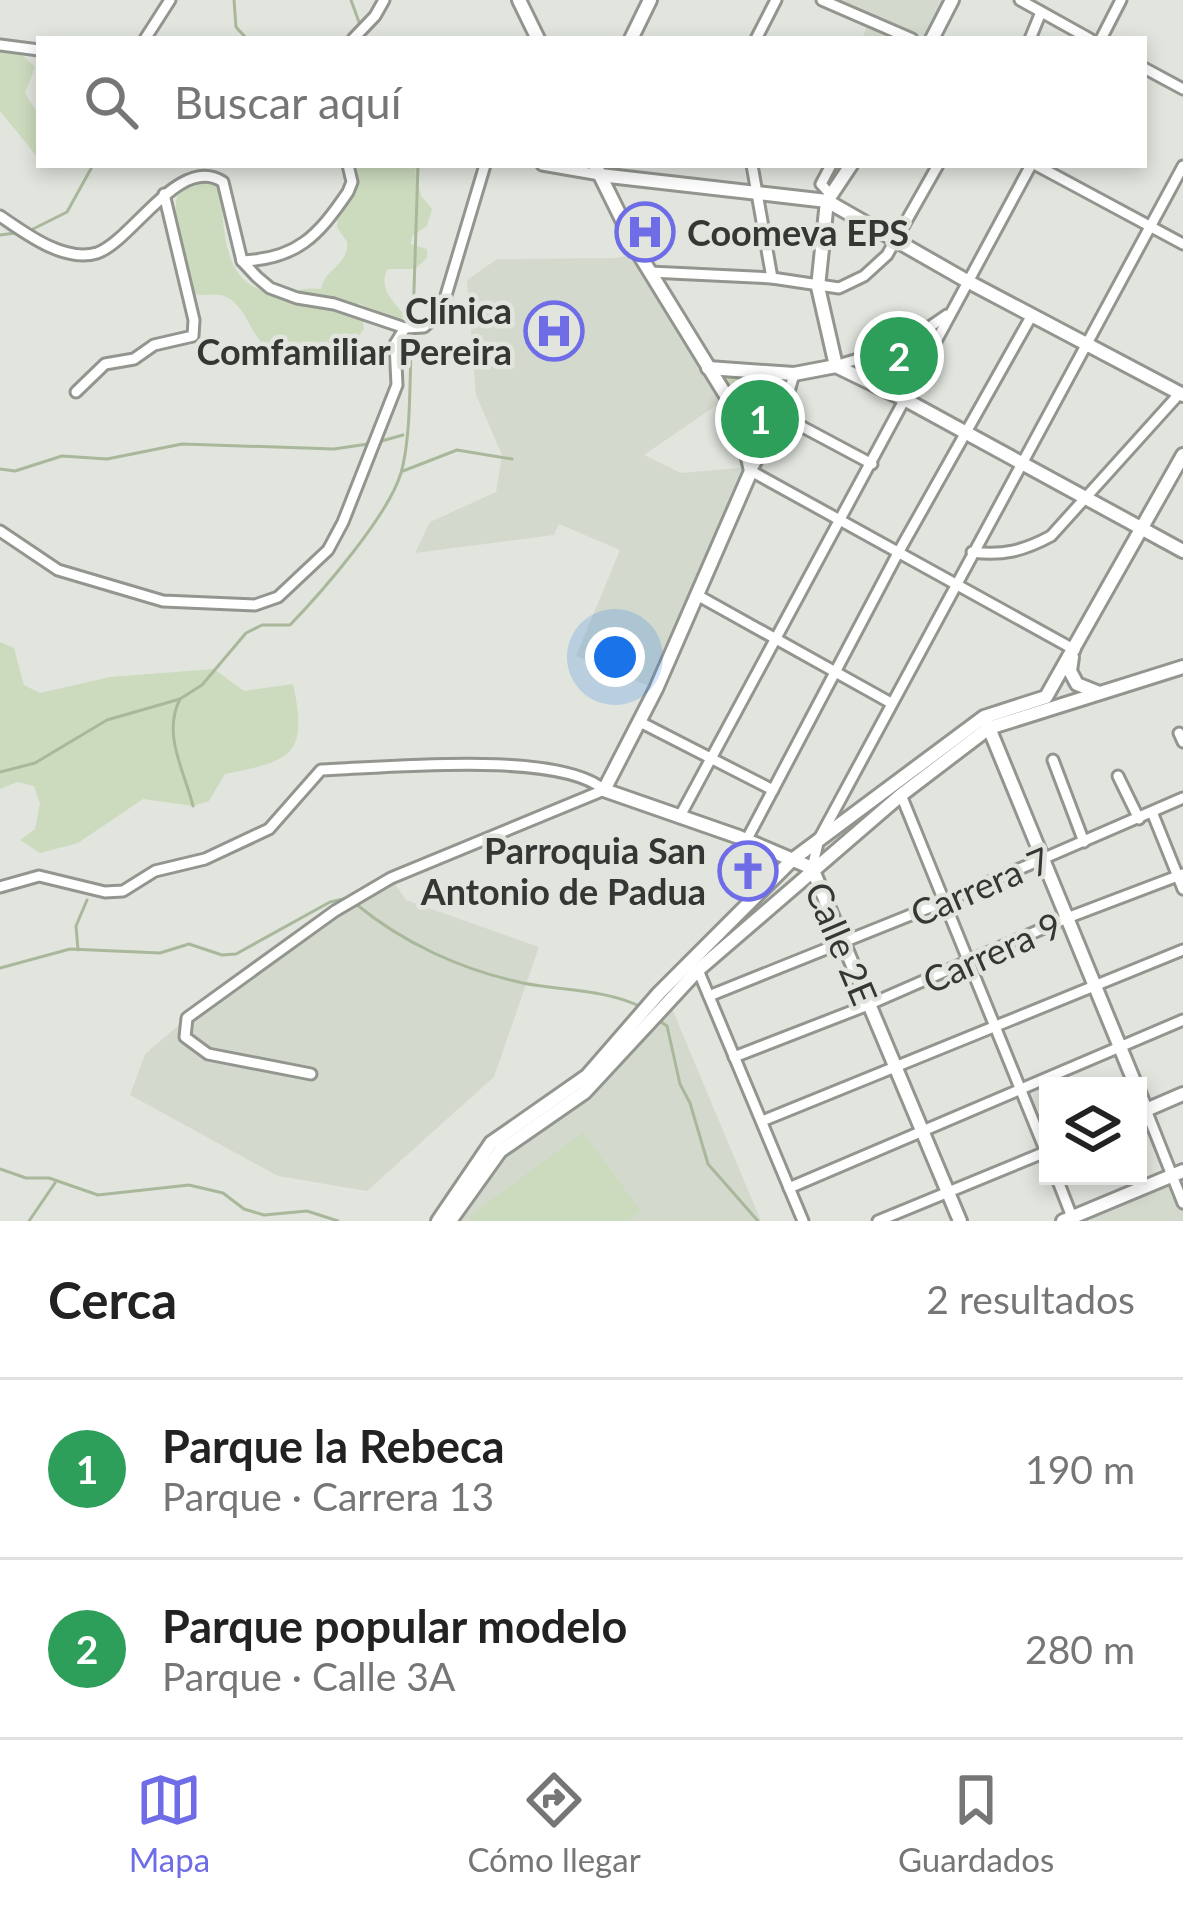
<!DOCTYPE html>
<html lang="es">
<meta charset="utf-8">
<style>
body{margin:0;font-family:Lato,sans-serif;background:#f6f6f6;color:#222}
.controls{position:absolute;right:36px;bottom:36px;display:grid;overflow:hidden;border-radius:0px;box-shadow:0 6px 18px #0003}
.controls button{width:108px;height:108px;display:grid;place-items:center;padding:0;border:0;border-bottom:3px solid #e0e0e0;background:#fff;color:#222;font:60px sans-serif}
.you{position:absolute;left:615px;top:657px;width:42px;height:42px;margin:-30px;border:9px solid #fff;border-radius:50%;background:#1a73e8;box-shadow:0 0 0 18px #1a73e833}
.badge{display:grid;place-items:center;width:78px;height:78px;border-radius:50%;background:#6e6ce6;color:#fff;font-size:39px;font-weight:700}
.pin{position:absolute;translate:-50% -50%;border:6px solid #fff;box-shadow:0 3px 12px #0006}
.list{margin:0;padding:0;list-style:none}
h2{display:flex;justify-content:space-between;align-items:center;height:156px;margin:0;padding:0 48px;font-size:51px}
h2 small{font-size:39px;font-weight:400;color:#767676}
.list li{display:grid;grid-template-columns:78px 1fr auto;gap:36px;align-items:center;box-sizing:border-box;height:180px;padding:0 48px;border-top:3px solid #e0e0e0}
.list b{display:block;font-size:45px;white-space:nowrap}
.list p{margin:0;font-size:39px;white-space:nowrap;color:#767676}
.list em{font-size:39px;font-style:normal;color:#767676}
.icon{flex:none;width:66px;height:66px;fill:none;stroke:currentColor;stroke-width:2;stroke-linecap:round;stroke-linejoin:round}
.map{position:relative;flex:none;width:1183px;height:1221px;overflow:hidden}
.search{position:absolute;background:#fff;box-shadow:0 6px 18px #0003;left:36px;right:36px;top:36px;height:132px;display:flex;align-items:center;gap:30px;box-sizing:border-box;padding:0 42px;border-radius:0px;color:#767676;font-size:45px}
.sheet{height:516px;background:#fff}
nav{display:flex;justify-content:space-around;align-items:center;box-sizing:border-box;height:168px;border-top:3px solid #e0e0e0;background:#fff;font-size:33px;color:#767676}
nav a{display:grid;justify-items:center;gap:6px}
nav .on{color:#6e6ce6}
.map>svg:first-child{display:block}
</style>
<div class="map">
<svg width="1183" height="1221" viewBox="0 0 1183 1221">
<rect width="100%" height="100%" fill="#e1e5de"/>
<g fill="#d3dacd">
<polygon points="822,0 952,0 932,39 862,39 869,21"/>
<polygon points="639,254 727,398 644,455 681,473 750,467 656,689 576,656 620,550 559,524 554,535 415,553 430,522 496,492 502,455 476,395 467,280 497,259 616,258"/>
<polygon points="391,878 406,900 539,947 494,1077 367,1191 278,1176 130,1095 145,1054 187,1018"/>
<polygon points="668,999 761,1221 450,1221 488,1163"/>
<polygon points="1173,1177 1183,1203 1183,1221 1064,1221"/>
</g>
<g fill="#ccdbbe">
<polygon points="0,49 22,55 35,67 25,93 39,116 39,159 0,111"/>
<path d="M423 165 415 172 421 196 432 209 427 226 412 236 411 244 427 249V258L415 269H388C377 288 394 301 405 316L398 322 359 303 352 307 363 321 364 329C343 360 293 374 264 345 250 332 247 311 230 299 217 291 208 297 194 294 188 284 189 276 185 265 175 231 172 233 177 196L191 184 216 183 221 191C224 233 223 295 283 292 297 291 306 287 321 289 325 268 349 265 347 242L337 227 338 217 354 194 357 167Z"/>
<polygon points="951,312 906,400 836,366 902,346"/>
<polygon points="708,368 794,374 792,389 751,471 744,434"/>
<path d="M0 642 14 648 24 685 40 693 110 677 214 669 244 691 293 684C309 757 290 761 225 774L209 801 193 806 143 799 78 843 40 853 20 840 35 829 40 804 34 786 17 782 0 789Z"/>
<polygon points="583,1132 641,1211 628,1221 471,1221 468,1217"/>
</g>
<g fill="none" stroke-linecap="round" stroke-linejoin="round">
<g stroke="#a9b89b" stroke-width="3">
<polyline points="234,0 236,27 247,39"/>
<polyline points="351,0 360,25"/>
<polyline points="31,230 67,212 93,165"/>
<polyline points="0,235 16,233"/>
<polyline points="413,321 418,165"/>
<polyline points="378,442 403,435"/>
<polyline points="0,469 15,471 62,456 107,459 182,444 334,449 368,444"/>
<polyline points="403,471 457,450 512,459"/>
<path d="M180 699C162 734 184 770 193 806"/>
<path d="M0 772 35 763 107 720 180 699 202 685 246 633 262 625H290C322 592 388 516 401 473 412 434 409 373 412 331"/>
<path d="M356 904C403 943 462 970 523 983 561 991 606 989 641 1007"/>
<polyline points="78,950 76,926 87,900"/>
<polyline points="0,968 70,949 160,953 189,944 222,955 236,954 330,902 348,898"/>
<polyline points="658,1020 667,1026 680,1084 690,1103 708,1164 758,1221"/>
<polyline points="0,1169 26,1178 49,1178 98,1195 189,1185 223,1193 244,1209 264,1215 307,1211 338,1221"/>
<polyline points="29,1221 55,1183"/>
</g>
<g stroke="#92968f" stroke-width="15">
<g id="street">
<polyline points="822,0 912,39"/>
<polyline points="1020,0 1090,39"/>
<polyline points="145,39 170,0"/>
<polyline points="353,39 375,16 384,0"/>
<polyline points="756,39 776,0"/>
<polyline points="1030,39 1041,12"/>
<polyline points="1101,39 1121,0"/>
<polyline points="0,45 39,50"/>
<polyline points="1144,68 1183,89"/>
<polyline points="542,165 600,175"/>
<polyline points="752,165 772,278"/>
<polyline points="1036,165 1183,244"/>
<polyline points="830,194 821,184 831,165"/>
<path d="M0 216C25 233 64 263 97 253 132 241 180 153 223 182L242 261 257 277 270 288 297 298 334 304 405 328 424 327 441 312 485 165"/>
<path d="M242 261C297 259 318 236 348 192L352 182 348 165"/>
<polyline points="650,272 772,278 839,288 864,276 887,255 938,165"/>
<polyline points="838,365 902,346 947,315"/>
<polyline points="794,374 782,416 751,471 1075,650"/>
<polyline points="76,392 105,364 134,359 154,345 193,336 194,320 164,194"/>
<polyline points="782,416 872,464"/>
<polyline points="0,531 58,570 163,601 255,605 278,597 328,550 343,522 397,385 395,344 405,328"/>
<path d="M972 552C1003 556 1023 551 1051 536L1180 393"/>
<polyline points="697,595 891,703"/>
<polyline points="640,722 773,790"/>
<polyline points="1179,733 1183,742"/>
<polyline points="1053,760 1084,842"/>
<polyline points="1118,776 1139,819"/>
<polyline points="901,795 1048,1157"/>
<polyline points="1152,812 1183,889"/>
<polyline points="680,816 1031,165"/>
<polyline points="747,839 898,553 1032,315"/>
<polyline points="812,868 819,839 1183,166"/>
<path d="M0 887 39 876 105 892 123 891 155 871 205 859 269 829 321 770C384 768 559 750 604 790L391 878 335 911 187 1018 185 1037 208 1054 311 1074"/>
<polyline points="698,970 803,1221"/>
<polyline points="709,996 943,902 1183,798"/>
<polyline points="734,1057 868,1005 1067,918 1183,874"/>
<polyline points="1138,1113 1146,1110 1183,1203"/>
<polyline points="762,1121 1183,950"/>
<polyline points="1056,1176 1072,1217"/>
<polyline points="789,1188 1183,1020"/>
<polyline points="878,1221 1048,1151"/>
</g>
</g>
<g stroke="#92968f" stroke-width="18">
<g id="secondary">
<polyline points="519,0 538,39"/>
<polyline points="631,39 650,0"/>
<polyline points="932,39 952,0"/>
<polyline points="595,165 639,254 738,415 751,471 656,689 604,790 739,837 812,868 960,1221"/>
<polyline points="600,175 827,201 967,281 1183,395"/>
<polyline points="836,366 818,287 827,201 851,165"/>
<polyline points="708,368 794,374 836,366 906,400 1183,551"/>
<polyline points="1072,657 1070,671 1077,684 1097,692"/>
<polyline points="987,723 1136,1086"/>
<polyline points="1138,1090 1146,1110 1183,1094"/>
<polyline points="438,1221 491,1143 587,1076 659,993 792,860 984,717 1046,697 1183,455"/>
<polyline points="450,1221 500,1151 585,1092 698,970 901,795 989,728 1183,667"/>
<polyline points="1063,1221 1183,1171"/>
</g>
</g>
<use href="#street" stroke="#fff" stroke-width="9"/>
<use href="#secondary" stroke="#fff" stroke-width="12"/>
</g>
<defs>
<g id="hospital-ring" transform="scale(3)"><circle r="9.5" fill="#e1e5de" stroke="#6e6ce6" stroke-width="1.5"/><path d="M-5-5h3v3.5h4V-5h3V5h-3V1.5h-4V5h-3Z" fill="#6e6ce6"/></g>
<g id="church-ring" transform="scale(3)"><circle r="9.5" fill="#e1e5de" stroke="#6e6ce6" stroke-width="1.5"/><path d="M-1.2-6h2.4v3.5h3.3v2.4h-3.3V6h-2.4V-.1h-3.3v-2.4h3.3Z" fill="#6e6ce6"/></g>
</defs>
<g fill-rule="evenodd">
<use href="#hospital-ring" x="645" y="232"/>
<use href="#hospital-ring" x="554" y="331"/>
<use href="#church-ring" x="748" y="871"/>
</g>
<g text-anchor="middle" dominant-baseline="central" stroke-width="9" stroke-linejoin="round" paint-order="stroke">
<g font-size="36" font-weight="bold" fill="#353734" stroke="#e1e5de" text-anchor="end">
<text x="687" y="232" text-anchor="start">Coomeva EPS</text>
<text x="512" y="310">Clínica<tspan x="512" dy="41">Comfamiliar Pereira</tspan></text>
<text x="706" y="850">Parroquia San<tspan x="706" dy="41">Antonio de Padua</tspan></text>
</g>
<g font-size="36" fill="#353734" stroke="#e1e5de">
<text transform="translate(980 886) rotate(-23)">Carrera 7</text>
<text transform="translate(842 943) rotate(67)">Calle 2E</text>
<text transform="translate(992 952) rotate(-24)">Carrera 9</text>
</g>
</g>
</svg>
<div class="controls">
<button><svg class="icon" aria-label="layers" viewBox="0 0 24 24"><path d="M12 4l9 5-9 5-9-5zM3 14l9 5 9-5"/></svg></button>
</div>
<div class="you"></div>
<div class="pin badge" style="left:760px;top:419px;background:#2e9e5b">1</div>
<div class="pin badge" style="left:899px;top:356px;background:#2e9e5b">2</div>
<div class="search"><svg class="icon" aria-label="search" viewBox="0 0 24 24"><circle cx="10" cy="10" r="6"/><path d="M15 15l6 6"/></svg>Buscar aquí</div>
</div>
<section class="sheet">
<h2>Cerca<small>2 resultados</small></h2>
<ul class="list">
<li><span class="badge" style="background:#2e9e5b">1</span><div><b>Parque la Rebeca</b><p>Parque · Carrera 13</p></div><em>190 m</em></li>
<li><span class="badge" style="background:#2e9e5b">2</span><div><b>Parque popular modelo</b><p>Parque · Calle 3A</p></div><em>280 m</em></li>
</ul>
</section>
<nav>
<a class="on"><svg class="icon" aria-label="map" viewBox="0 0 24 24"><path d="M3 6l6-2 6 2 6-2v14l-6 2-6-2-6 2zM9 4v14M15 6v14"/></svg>Mapa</a>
<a><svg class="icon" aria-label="directions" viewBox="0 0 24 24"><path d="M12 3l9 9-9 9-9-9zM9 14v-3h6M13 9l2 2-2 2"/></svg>Cómo llegar</a>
<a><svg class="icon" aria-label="saved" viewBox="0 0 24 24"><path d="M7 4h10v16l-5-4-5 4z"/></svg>Guardados</a>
</nav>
